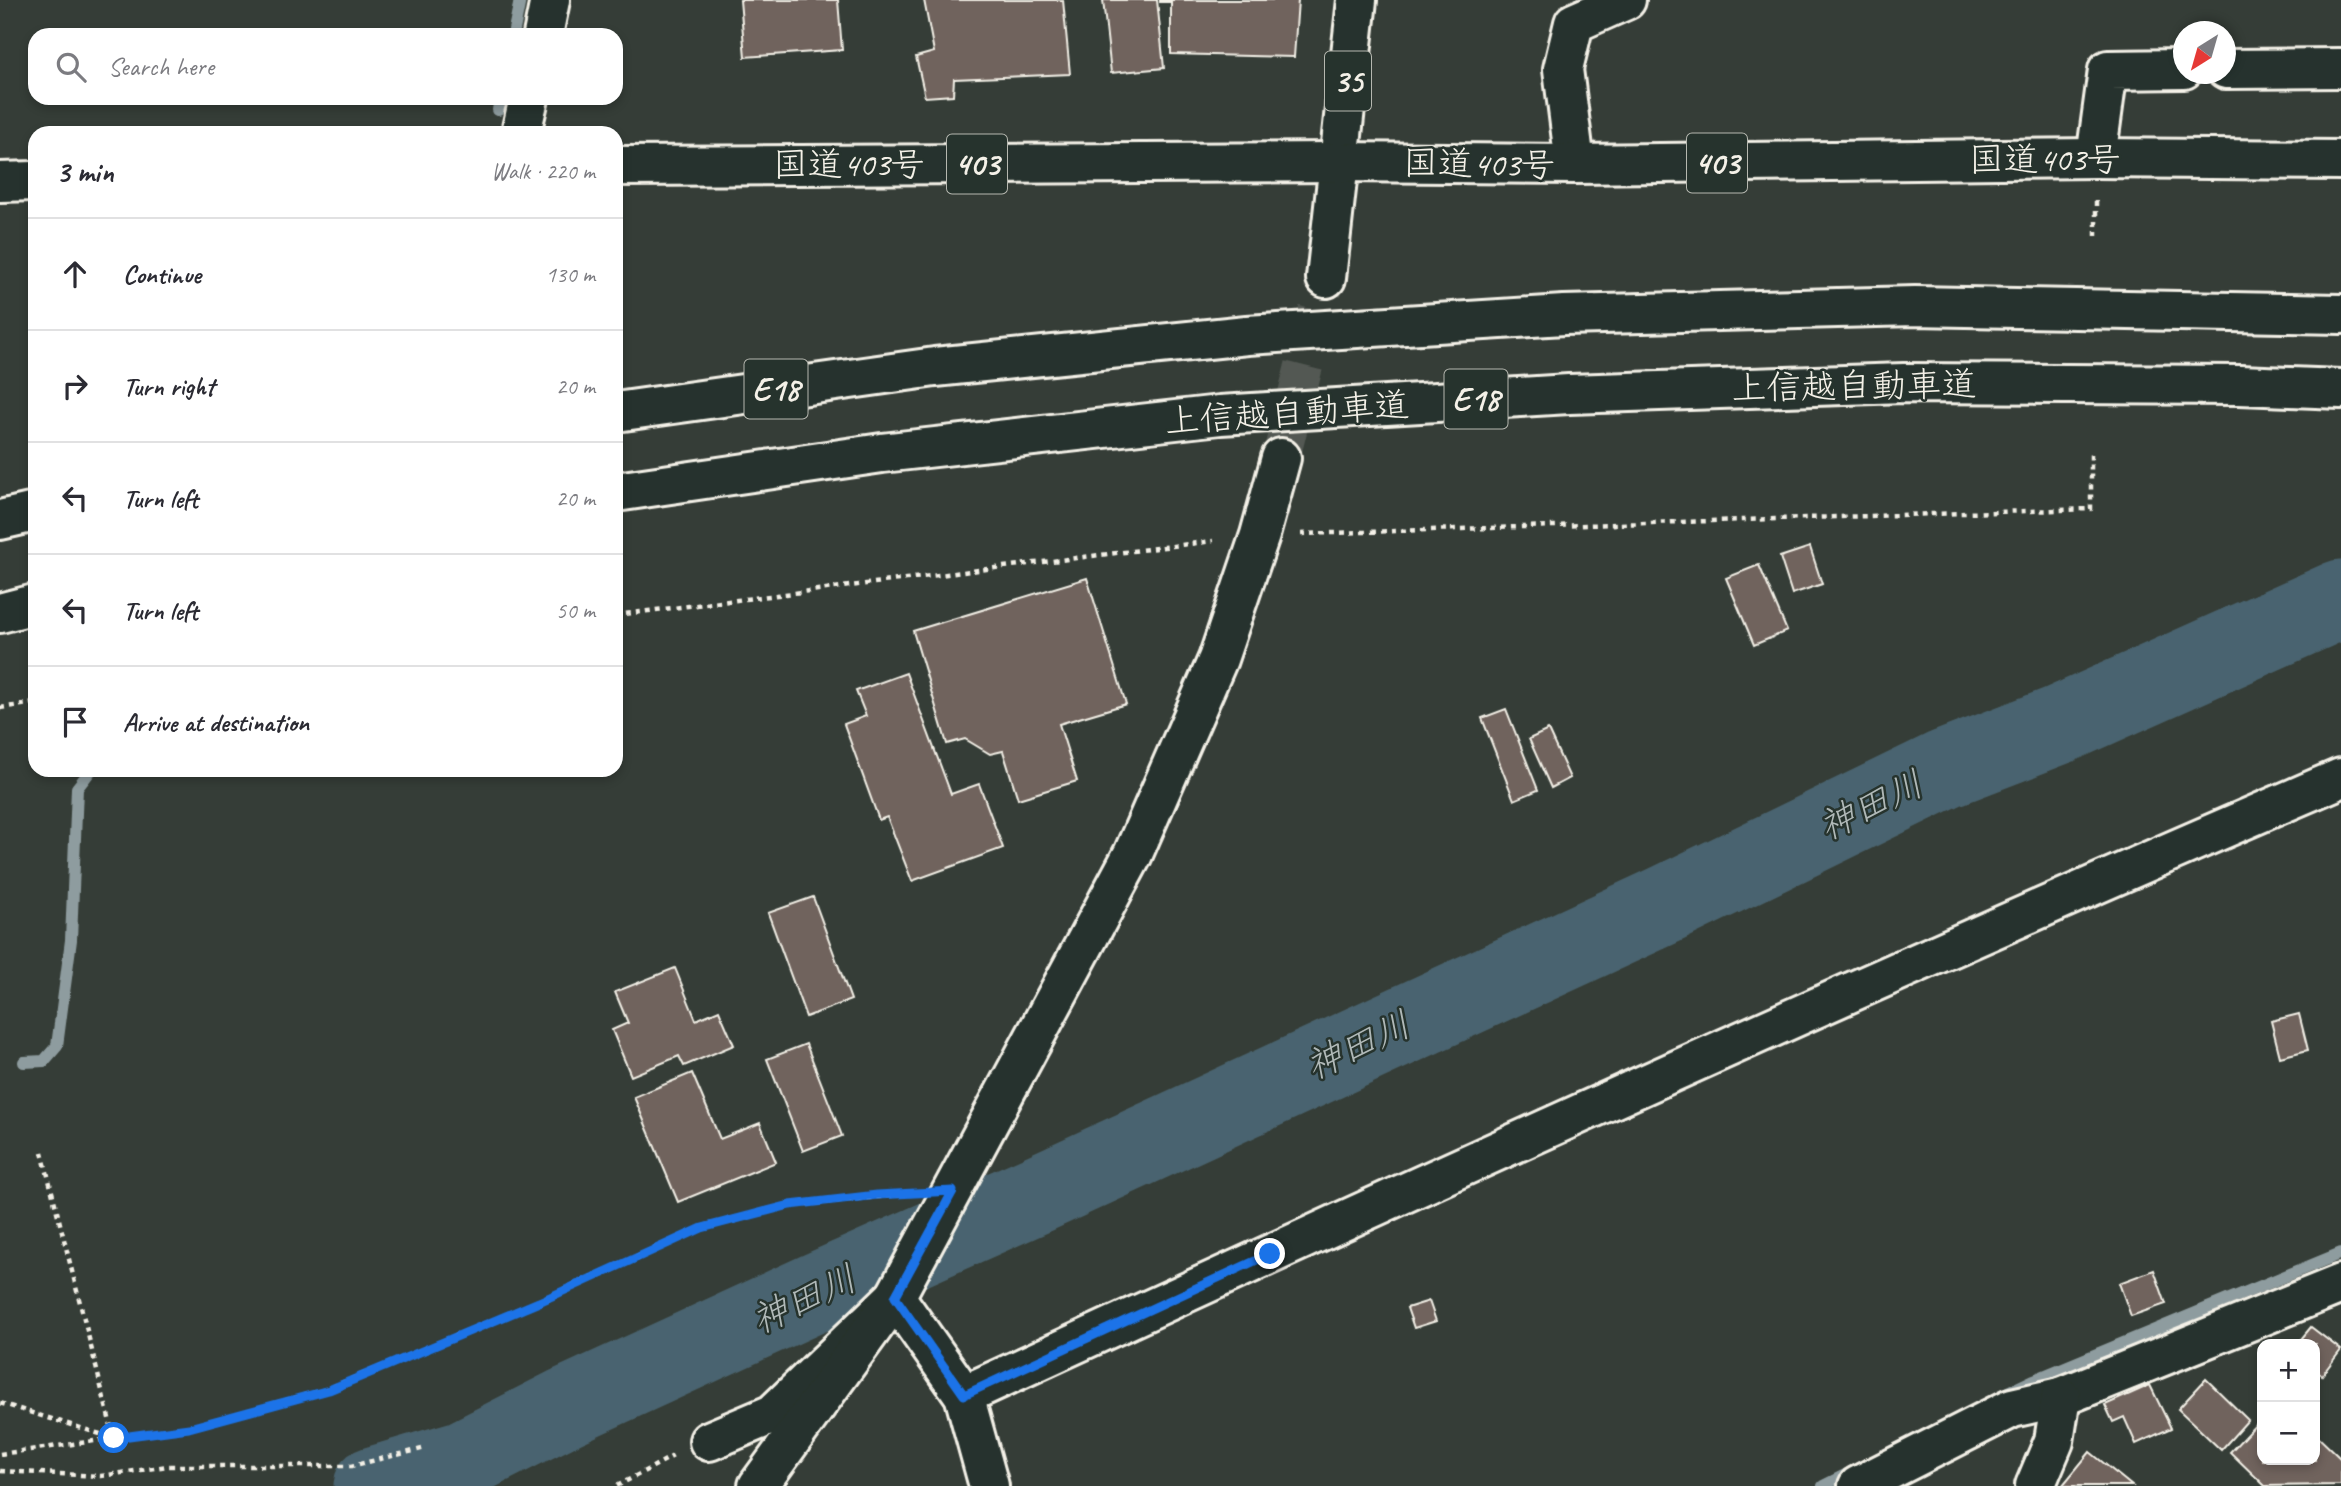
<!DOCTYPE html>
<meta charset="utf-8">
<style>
body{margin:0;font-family:Caveat,"Klee One",sans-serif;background:#f2f2f3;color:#2b2b33}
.controls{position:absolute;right:21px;bottom:21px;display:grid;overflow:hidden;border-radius:14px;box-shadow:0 4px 10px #0003}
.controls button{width:63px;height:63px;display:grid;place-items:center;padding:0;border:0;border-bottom:2px solid #e1e1e2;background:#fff;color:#2b2b33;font:35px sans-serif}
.compass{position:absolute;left:2173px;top:21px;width:63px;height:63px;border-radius:50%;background:#fff;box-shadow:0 4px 10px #0003;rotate:217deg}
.stop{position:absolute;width:21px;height:21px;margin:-16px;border:5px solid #1a73e8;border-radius:50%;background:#fff}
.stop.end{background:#1a73e8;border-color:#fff;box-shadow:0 2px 7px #0008}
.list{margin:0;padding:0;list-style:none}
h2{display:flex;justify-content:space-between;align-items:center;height:91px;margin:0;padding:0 28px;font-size:30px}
h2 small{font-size:23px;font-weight:400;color:#7c7c81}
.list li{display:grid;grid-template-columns:46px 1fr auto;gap:21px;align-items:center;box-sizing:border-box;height:112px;padding:0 28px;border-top:2px solid #e1e1e2}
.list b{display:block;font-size:26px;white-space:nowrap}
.list em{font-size:23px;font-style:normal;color:#7c7c81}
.icon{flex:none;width:38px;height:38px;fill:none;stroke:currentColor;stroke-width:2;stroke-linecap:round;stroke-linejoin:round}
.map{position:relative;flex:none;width:2341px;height:1486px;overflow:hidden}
.search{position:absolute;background:#fff;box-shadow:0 4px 10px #0003;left:28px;top:28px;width:595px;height:77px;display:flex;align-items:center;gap:18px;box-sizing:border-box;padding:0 24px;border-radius:21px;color:#7c7c81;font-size:26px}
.panel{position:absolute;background:#fff;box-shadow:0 4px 10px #0003;left:28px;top:126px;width:595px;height:651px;border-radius:21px}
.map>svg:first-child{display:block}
</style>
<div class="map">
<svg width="2341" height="1486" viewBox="0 0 2341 1486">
<rect width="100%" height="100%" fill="#353d37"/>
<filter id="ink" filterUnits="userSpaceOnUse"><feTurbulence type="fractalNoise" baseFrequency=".0143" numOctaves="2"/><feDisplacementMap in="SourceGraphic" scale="14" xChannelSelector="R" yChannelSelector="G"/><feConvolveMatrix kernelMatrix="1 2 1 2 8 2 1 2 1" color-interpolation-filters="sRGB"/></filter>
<g filter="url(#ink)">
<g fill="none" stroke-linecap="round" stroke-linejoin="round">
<g stroke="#8e9c9f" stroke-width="12">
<polyline points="513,35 520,0"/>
<polyline points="498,110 500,98"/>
<polyline points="24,1062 44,1061 57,1046 71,940 77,788 91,770"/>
<polyline points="2009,1392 2034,1380 2341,1253"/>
<polyline points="1823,1486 1855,1470"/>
</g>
<polyline stroke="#4a646f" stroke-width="79" points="373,1486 464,1459 566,1407 819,1291 1042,1192 1665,905 1945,769 2059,725 2341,599"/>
</g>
<g fill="#70635d" stroke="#f4f1e8" stroke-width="2">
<polygon points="740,0 838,0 842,50 745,57"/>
<polygon points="924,0 1063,0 1070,74 954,79 953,95 925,97 916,57 934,52"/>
<polygon points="1103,0 1157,0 1164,68 1111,73"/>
<polygon points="1160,0 1298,0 1294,57 1171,54 1171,2 1160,2"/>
<polygon points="1810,547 1822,584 1792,594 1780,557"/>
<polygon points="1759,565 1787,631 1754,645 1726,578"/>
<polygon points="1087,578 1126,704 1059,724 1077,781 1018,799 1003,751 990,754 965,739 947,744 913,631"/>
<polygon points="906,673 951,794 979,784 1003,848 912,881 887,817 879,820 844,724 866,716 856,691"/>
<polygon points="1506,709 1538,790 1514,800 1482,718"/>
<polygon points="1548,730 1570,778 1551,788 1529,739"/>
<polygon points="813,897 851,1000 806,1017 768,913"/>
<polygon points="675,968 696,1020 719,1010 734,1045 684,1066 679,1056 631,1076 612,1030 628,1023 615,992"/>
<polygon points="2299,1014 2308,1050 2280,1057 2271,1021"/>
<polygon points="806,1044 842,1136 803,1151 767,1059"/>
<polygon points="692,1073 720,1139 760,1123 776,1162 678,1202 634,1097"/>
<polygon points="2154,1270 2166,1304 2131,1316 2119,1283"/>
<polygon points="1429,1301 1436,1321 1414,1328 1407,1308"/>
<polygon points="2311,1327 2341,1350 2322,1375 2315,1369 2315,1344 2297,1344"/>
<polygon points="2206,1379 2248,1420 2221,1450 2178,1409"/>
<polygon points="2150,1385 2171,1428 2136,1444 2124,1417 2113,1422 2105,1405"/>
<polygon points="2262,1418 2262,1460 2315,1460 2315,1434 2341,1459 2341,1485 2265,1486 2230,1452"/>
<polygon points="2090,1452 2132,1486 2062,1486"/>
</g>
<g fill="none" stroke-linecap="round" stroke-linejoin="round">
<polyline stroke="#525852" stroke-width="38" stroke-dasharray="38 19" stroke-linecap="butt" points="1281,458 1326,278"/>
<g stroke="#f4f1e8" stroke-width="44">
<g id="minor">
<polyline points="543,35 550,0"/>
<polyline points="2226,69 2341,68"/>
<polyline points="521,133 529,98"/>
<polyline points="2096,158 2108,70 2184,69"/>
<polyline points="1575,164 1563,69 1574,23 1626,0"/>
<path d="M964 1395C1421 1184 1879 976 2341 778"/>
<polyline points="709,1441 773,1414 895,1297 964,1395 989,1486"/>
<polyline points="1858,1486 2012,1408 2061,1397 2341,1284"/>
<polyline points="2035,1486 2054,1441 2061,1397"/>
</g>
</g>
<g stroke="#f4f1e8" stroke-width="44">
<g id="tertiary">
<polyline points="1326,278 1339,162"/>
<polyline points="758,1486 895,1297 1133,854 1218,659 1260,535 1281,458"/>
</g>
</g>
<g stroke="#f4f1e8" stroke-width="44">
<polyline id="primary" points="1339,162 1357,0"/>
</g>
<g stroke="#f4f1e8" stroke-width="44">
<g id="trunk">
<polyline points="616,166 1339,162 1575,164 2096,158 2341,160"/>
<polyline points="0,182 35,181"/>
</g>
</g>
<g stroke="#f4f1e8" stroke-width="44">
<g id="motorway">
<polyline points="616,412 935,367 1247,335 1564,315 1915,306 2341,314"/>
<polyline points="616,492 882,453 1220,415 1569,394 1904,383 2240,385 2341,389"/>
<polyline points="0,520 35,512"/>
<polyline points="0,613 35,604"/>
</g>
</g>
<g stroke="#f4f1e8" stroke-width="4.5" stroke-dasharray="5 5" stroke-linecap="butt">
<polyline points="2096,201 2096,239"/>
<polyline points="1301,534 2091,509 2091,450"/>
<polyline points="616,615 1213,541"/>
<polyline points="0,708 35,703"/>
<polyline points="42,1152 114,1438"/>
<polyline points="0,1403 110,1437"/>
<polyline points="0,1454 189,1428 329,1389 539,1302 702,1228 790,1205 904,1194"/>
<polyline points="0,1471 101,1476 168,1466 351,1466 426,1448"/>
<polyline points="617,1486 673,1456"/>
</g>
<use href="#minor" stroke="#26332d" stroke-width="38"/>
<use href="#tertiary" stroke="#26332d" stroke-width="38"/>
<use href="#primary" stroke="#26332d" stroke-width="38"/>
<use href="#trunk" stroke="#26332d" stroke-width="38"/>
<use href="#motorway" stroke="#26332d" stroke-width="38"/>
</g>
</g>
<g fill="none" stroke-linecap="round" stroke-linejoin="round" filter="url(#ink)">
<polyline stroke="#1a73e8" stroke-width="9" points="114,1438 189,1428 329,1390 539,1302 702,1228 790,1205 877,1195 953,1191 895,1297 964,1395 1270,1254"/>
</g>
<g text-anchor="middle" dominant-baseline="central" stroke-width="5" stroke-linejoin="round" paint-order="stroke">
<g fill="#26332d" stroke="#b6b8b0" stroke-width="2">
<rect x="1325" y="51.5" width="46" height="59" rx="5"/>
<rect x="1687" y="133.5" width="60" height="59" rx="5"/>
<rect x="947" y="134.5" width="60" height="59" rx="5"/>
<rect x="744.5" y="359.5" width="63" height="59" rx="5"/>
<rect x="1444.5" y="369.5" width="63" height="59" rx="5"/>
</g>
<g font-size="33" font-weight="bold" fill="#f4f1e8">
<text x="1348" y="81">35</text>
<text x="1717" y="163">403</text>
<text x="977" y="164">403</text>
<text x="776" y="389">E18</text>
<text x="1476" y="399">E18</text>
</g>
<g font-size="35" fill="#f4f1e8" stroke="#26332d">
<text x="2045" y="159">国道403号</text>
<text x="849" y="164">国道403号</text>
<text transform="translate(1479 164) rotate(1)">国道403号</text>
<text transform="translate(1854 386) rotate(-1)">上信越自動車道</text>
<text transform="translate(1287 413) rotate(-4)">上信越自動車道</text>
</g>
<g font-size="37" font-style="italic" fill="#b0b9b8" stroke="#26332d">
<text transform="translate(1871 805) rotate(-26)">神田川</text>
<text transform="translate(1358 1045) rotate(-25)">神田川</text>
<text transform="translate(804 1299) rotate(-25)">神田川</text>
</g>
</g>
</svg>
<div class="controls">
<button>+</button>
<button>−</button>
</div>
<svg class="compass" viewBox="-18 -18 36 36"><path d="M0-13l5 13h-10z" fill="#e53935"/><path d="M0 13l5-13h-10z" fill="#7c7c81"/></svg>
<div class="stop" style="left:114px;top:1438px"></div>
<div class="stop end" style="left:1270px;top:1254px"></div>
<div class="search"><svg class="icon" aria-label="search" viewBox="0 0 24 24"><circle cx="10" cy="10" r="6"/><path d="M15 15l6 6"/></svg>Search here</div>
<section class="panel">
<h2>3 min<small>Walk · 220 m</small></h2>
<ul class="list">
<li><svg class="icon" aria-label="ahead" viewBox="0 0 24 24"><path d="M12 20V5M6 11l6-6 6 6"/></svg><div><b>Continue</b></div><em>130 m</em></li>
<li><svg class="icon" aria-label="right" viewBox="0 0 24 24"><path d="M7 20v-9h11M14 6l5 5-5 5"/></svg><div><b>Turn right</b></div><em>20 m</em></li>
<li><svg class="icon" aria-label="left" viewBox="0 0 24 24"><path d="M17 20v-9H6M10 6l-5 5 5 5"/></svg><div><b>Turn left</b></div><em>20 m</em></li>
<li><svg class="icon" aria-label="left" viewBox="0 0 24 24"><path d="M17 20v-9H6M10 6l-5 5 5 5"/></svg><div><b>Turn left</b></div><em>50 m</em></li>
<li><svg class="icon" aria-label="arrive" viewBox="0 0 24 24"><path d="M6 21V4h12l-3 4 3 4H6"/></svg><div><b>Arrive at destination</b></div></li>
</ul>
</section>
</div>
